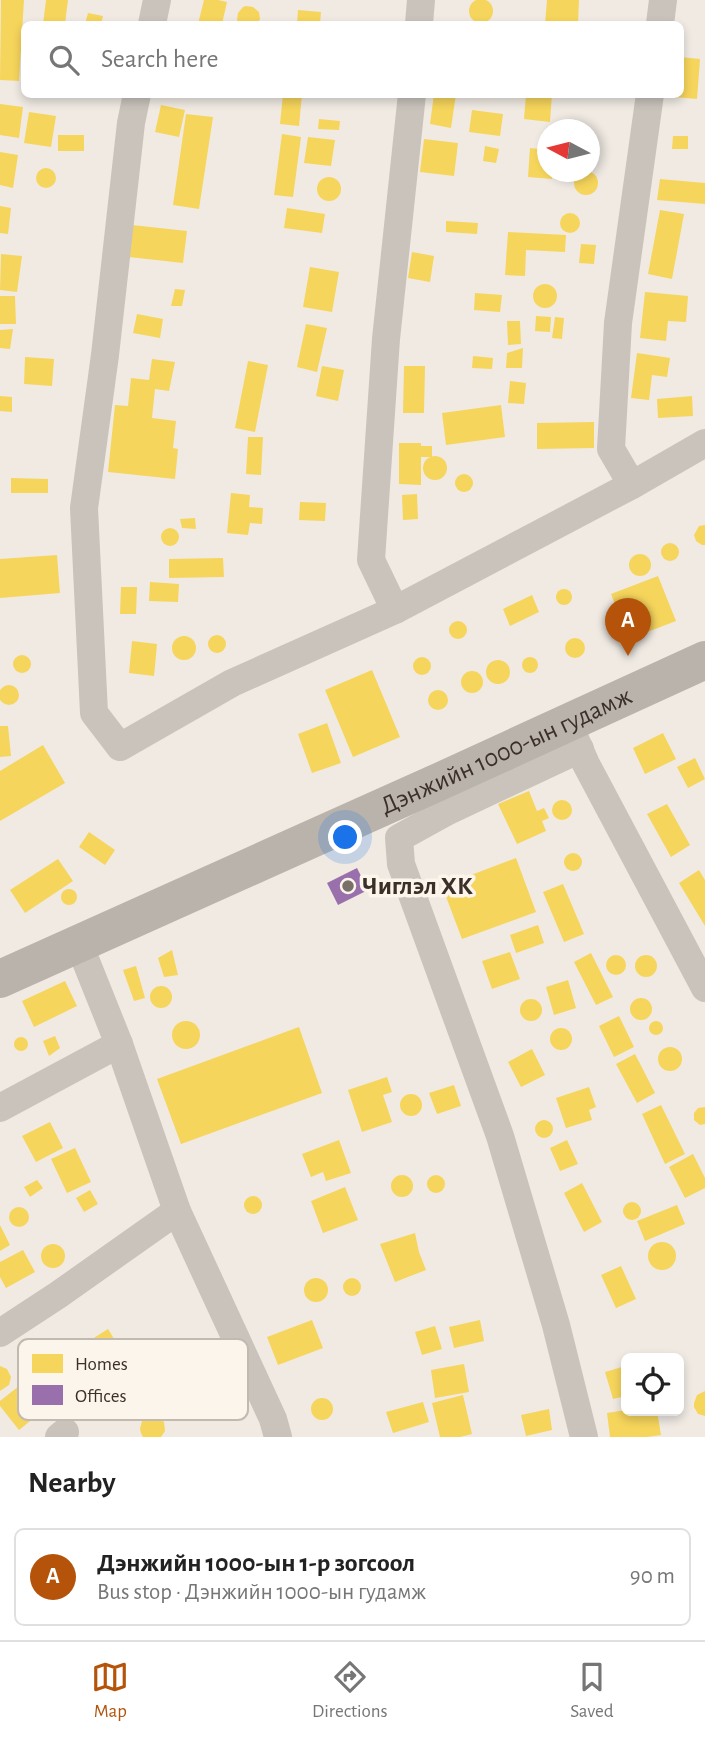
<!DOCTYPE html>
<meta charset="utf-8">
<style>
body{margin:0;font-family:"Alegreya Sans",sans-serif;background:#f2f2f2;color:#222}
.controls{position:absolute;right:21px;bottom:21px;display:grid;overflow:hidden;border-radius:10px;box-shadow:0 4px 10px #0003}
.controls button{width:63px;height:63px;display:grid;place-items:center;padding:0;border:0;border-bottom:2px solid #e0e0e0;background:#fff;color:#222;font:35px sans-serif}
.compass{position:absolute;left:537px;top:119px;width:63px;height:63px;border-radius:50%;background:#fff;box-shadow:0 4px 10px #0003;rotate:277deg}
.you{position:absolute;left:346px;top:838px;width:24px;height:24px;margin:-18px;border:5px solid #fff;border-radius:50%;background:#1a73e8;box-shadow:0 0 0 10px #1a73e833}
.badge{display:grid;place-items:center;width:46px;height:46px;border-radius:50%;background:#b45309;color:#fff;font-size:23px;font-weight:700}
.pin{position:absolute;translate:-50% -58px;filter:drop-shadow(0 2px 4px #0008)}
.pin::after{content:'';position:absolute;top:37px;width:24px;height:21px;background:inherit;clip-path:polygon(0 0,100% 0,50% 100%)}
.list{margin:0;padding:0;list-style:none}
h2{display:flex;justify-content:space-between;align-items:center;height:91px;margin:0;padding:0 28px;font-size:30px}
h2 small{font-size:23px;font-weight:400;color:#767676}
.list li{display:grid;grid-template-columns:46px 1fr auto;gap:21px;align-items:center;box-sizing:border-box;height:98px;margin:0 14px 14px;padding:0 14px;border:2px solid #e0e0e0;border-radius:10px}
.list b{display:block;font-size:26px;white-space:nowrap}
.list p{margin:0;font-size:23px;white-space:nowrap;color:#767676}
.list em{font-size:23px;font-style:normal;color:#767676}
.icon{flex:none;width:38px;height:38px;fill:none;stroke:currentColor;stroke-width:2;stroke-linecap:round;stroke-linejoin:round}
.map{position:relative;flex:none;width:705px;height:1437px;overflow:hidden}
.search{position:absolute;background:#fff;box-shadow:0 4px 10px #0003;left:21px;right:21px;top:21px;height:77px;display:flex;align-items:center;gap:18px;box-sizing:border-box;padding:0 24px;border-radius:10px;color:#767676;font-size:26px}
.sheet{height:203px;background:#fff}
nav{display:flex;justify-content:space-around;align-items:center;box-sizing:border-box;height:98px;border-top:2px solid #e0e0e0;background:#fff;font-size:19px;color:#767676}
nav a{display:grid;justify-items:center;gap:4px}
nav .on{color:#b45309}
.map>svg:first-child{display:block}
</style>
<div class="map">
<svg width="705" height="1437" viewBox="0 0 705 1437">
<rect width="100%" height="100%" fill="#f0eae3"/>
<g fill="#f6d55c">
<circle cx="481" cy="11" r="12"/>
<polygon points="1,0 24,0 19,81 0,80"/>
<polygon points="46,0 68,0 65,24 43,24"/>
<polygon points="204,0 218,0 227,2 222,24 198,24"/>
<polygon points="547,0 579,0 578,24 545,24"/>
<polygon points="246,6 253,7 259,12 260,19 257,24 239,24 237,20 238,13 243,7"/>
<polygon points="298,10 321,12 320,24 297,24"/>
<polygon points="88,13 103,16 101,24 85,24"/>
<polygon points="680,57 700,59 697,99 674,97 675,94 680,94"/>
<polygon points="283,94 302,94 299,126 280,124"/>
<polygon points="434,94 456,94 451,128 430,124"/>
<polygon points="526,94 552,94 550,122 524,119"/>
<polygon points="0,104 23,107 19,138 0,135"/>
<polygon points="161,105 185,110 179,137 155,132"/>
<polygon points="472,110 503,114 500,136 469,132"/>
<polygon points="29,112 56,116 51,147 24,143"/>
<polygon points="186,114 213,117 199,209 173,205"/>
<polygon points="319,119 340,121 339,130 318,129"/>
<polygon points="282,134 301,137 293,197 274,195"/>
<rect x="58" y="135" width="26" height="16"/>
<polygon points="673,136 688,136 688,149 672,149"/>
<polygon points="308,137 335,140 331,166 304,163"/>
<polygon points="424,139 458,143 454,176 420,172"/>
<polygon points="485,146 499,149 496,163 483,161"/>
<polygon points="530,148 548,150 548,172 553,172 552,179 528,177"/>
<polygon points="0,152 18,155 13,188 0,185"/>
<circle cx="46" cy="178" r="10"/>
<circle cx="586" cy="183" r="12"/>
<circle cx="329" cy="189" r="12"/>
<polygon points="660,179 705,183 705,204 657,200"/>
<polygon points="0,206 11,208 8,234 0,233"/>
<polygon points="287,208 325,214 322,233 284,228"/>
<polygon points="660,210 684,214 672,279 648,274"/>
<circle cx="570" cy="223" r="10"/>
<polygon points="446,221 478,223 477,234 446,232"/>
<polygon points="132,225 187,231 183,263 129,257"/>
<polygon points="508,232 566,235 565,252 526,250 525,276 505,275"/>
<polygon points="581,244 596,245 594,264 579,263"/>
<polygon points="412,252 434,256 430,282 408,278"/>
<polygon points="1,254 22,256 17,292 0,290"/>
<polygon points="310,267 339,272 332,312 303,307"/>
<circle cx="545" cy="296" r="12"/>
<polygon points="175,289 185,290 182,306 171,306"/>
<polygon points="645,292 688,296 686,322 668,321 666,341 640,338"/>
<polygon points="475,293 502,295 500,312 474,310"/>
<polygon points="0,296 15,296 16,324 0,324"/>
<polygon points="137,314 163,319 160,338 133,333"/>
<polygon points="536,316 551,317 550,332 535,331"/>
<polygon points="555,317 564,318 562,339 552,338"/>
<polygon points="507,321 520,321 521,344 508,345"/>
<polygon points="306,324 327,328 317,372 297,367"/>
<polygon points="13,329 10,349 0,348 0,330"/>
<polygon points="523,348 522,368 506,368 507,353"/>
<polygon points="637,353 670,358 667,377 652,375 649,400 631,398"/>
<polygon points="473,356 493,358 492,369 472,368"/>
<polygon points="25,357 54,359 52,386 24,384"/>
<polygon points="152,359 175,362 169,391 155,389 152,418 176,421 173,448 178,449 175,479 108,472 115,405 128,406 131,378 149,380"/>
<polygon points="248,361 268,365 255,432 235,428"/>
<polygon points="322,366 344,370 338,401 316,396"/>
<polygon points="404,366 425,366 424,413 403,413"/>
<polygon points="510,381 526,383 524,404 508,403"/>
<polygon points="0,396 12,397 12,412 0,411"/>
<polygon points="692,396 693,416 658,418 657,399"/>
<polygon points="501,405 505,437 446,445 442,413"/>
<polygon points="594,422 594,448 537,449 537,423"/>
<polygon points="248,437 263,437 261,475 246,474"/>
<polygon points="399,443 421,443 421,446 432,446 432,457 421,457 421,485 399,484"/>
<circle cx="435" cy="468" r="12"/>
<circle cx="464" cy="483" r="9"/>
<polygon points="11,478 48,479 48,493 11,493"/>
<polygon points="231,493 250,495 249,507 263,508 262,524 250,523 248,535 227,533"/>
<polygon points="417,494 418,519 403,520 402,495"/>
<polygon points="300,502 326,503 325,521 299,520"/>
<polygon points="195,518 196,529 182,528 180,519"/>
<polygon points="705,525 705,545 702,545 696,541 694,535 699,526"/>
<circle cx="170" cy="537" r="9"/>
<circle cx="670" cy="552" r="9"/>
<circle cx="640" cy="565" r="11"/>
<polygon points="57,555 60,593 0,598 0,559"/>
<polygon points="223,558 224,577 169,578 169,559"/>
<polygon points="658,576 676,621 629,639 611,594"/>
<polygon points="150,582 179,584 178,602 149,601"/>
<polygon points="121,587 137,587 136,614 120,614"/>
<circle cx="564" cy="597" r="8"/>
<polygon points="532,595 539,612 510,626 503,609"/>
<circle cx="458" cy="630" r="9"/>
<circle cx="217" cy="644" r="9"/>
<circle cx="184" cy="648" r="12"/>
<circle cx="575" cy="648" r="10"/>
<polygon points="132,641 157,644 154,676 129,673"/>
<circle cx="22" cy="664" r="9"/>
<circle cx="422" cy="666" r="9"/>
<circle cx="530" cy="665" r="8"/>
<circle cx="498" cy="672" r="12"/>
<polygon points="372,670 400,737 353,757 325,690"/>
<circle cx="472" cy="682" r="11"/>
<circle cx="9" cy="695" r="10"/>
<circle cx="438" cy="700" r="10"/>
<polygon points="327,723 341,763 312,773 298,734"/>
<polygon points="0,726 8,726 11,756 0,757"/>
<polygon points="663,733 676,759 645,774 633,748"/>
<polygon points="43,745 65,783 0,821 0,771"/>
<polygon points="695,758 705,779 688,788 677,767"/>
<polygon points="529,791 537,811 544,808 549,818 542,821 546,831 517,844 498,804"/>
<circle cx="562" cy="810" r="10"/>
<polygon points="667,804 690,845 671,857 647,814"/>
<polygon points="89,832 115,850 105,865 79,847"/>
<circle cx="573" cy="862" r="9"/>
<polygon points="516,858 536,912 462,939 442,886"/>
<polygon points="58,859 73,881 25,913 10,890"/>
<polygon points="699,870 705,880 705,926 679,883"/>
<polygon points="563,884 584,934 564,942 543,892"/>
<circle cx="69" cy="897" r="8"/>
<polygon points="538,925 544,943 516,953 510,935"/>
<polygon points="172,950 178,975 164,977 158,958"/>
<polygon points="510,952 520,979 492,989 482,961"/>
<polygon points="591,953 613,997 596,1005 574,962"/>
<circle cx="616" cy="965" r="10"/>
<circle cx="646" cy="966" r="11"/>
<polygon points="136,966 145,998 134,1001 123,970"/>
<polygon points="568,980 576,1008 554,1015 546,987"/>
<polygon points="65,981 77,1006 34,1027 22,1001"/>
<circle cx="161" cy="997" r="11"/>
<circle cx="641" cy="1009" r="11"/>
<circle cx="531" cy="1010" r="11"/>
<polygon points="619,1016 634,1047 614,1057 599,1026"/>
<circle cx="656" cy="1028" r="7"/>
<circle cx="186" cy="1035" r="14"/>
<polygon points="299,1027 322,1093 181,1144 157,1079"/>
<circle cx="561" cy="1039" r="11"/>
<polygon points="55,1036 60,1048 49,1056 43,1041"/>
<circle cx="21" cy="1044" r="7"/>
<circle cx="670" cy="1059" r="12"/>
<polygon points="532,1049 545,1075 521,1087 508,1062"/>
<polygon points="635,1054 655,1093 637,1103 616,1064"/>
<polygon points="387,1077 392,1092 383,1095 392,1122 362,1132 348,1090"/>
<polygon points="454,1085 461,1106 437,1114 429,1093"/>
<polygon points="589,1087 596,1107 589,1110 592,1120 566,1128 556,1098"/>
<circle cx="411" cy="1105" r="11"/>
<polygon points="661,1105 685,1154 665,1164 642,1114"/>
<polygon points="705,1107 705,1124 700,1125 694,1120 694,1113 698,1108"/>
<circle cx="544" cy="1129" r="9"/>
<polygon points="50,1122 63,1148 36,1162 22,1136"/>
<polygon points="339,1140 351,1173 326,1181 323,1172 311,1177 302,1154"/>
<polygon points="567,1140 578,1164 560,1171 550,1148"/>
<polygon points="75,1148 91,1182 67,1193 51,1159"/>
<polygon points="693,1154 705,1178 705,1188 685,1198 669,1167"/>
<circle cx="402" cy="1186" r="11"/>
<circle cx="436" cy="1184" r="9"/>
<polygon points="37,1180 43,1188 30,1197 24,1187"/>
<polygon points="582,1183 602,1222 584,1232 564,1193"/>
<polygon points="345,1187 358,1220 323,1233 311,1201"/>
<polygon points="90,1190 98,1204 84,1212 76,1198"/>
<circle cx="253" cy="1205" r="9"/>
<circle cx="632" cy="1211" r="9"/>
<polygon points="677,1205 685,1224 645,1241 637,1221"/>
<circle cx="19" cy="1217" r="10"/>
<polygon points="0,1225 10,1245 0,1251"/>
<polygon points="415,1233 419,1252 426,1270 395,1282 380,1244"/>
<circle cx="662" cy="1256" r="14"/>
<circle cx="53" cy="1256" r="12"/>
<polygon points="23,1250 35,1272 6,1288 0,1277 0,1262"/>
<polygon points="621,1266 636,1299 616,1308 601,1275"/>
<circle cx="316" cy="1290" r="12"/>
<circle cx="352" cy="1287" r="9"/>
<polygon points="312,1320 323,1348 278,1365 267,1337"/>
<polygon points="480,1320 484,1341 454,1348 449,1327"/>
<polygon points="435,1326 442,1349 422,1355 415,1332"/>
<polygon points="108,1329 127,1360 90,1383 80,1366 98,1356 89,1341"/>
<polygon points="464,1364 469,1392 435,1398 431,1370"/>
<polygon points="0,1366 7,1369 11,1377 9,1385 0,1391"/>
<polygon points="622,1367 626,1381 626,1396 613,1399 605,1372"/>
<polygon points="19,1386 40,1413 19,1430 0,1406 0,1401"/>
<polygon points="705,1391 705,1416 698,1414 694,1407 694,1403 697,1395"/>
<polygon points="463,1395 472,1434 460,1437 440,1437 432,1403"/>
<circle cx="322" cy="1409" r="11"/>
<polygon points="423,1402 429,1422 393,1433 386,1412"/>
<polygon points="549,1409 552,1430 526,1436 521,1415"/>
<polygon points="626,1410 657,1411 661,1435 647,1437 610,1437 607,1413"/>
<polygon points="149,1416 157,1416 164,1422 165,1431 161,1437 143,1437 141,1433 140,1429 142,1421"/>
</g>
<polygon fill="#9970ab" points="357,868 368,890 338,905 327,883"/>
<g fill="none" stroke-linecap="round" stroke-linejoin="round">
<g stroke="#c9c3bc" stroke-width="28">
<polyline points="152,24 157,0"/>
<polyline points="419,24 421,0"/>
<polyline points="660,24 663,0"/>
<polyline points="137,94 131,123 105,355 84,508 94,713 120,747 232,683 395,610 632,485 705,443"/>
<polyline points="632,485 611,449 618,323 650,94"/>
<polyline points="395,610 371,560 386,339 412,94"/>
<polyline points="573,734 586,764 705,988"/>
<polyline points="580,749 448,811 399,838 401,864 500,1136 556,1325 584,1437"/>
<polyline points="79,944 119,1044 177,1211 273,1419 278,1437"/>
<polyline points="0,1108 119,1044"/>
<polyline points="0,1333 58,1295 177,1211"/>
<polyline points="59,1437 65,1432"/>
</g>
<path stroke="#bab3ac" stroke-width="38" id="s1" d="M0 979 443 780 705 660"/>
</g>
<circle fill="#7a706a" stroke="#fcf5eb" stroke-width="2.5" cx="348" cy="886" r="7"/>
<g text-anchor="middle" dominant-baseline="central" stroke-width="7" stroke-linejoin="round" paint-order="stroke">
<g font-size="26" fill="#3b2f29" stroke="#fcf5eb">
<text stroke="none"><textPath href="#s1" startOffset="555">Дэнжийн 1000-ын гудамж</textPath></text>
</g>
<g font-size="26" font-weight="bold" fill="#3b2f29" stroke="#fcf5eb" text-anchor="start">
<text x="362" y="886">Чиглэл ХК</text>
</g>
</g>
<rect x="18" y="1339" width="230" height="81" rx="10" fill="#fcf5eb" stroke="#c2bab1" stroke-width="2"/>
<rect x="32" y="1354" width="31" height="19" fill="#f6d55c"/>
<rect x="32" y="1385" width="31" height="20" fill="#9970ab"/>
<g font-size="19" fill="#3b2f29">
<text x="75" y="1370">Homes</text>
<text x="75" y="1402">Offices</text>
</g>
</svg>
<div class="controls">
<button><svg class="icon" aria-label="locate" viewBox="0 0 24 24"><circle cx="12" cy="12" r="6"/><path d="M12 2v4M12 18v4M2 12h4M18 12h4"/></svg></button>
</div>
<svg class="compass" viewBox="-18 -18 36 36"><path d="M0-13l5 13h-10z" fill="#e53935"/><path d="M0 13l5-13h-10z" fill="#767676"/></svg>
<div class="you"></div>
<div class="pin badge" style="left:628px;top:656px">A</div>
<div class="search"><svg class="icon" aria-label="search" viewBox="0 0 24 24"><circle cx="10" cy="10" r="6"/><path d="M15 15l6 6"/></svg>Search here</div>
</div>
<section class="sheet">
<h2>Nearby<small></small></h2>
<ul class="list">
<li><span class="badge">A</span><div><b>Дэнжийн 1000-ын 1-р зогсоол</b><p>Bus stop · Дэнжийн 1000-ын гудамж</p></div><em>90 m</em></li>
</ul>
</section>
<nav>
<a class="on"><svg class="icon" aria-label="map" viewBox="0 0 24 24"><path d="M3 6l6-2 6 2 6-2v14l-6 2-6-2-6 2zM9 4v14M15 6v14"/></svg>Map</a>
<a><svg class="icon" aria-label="directions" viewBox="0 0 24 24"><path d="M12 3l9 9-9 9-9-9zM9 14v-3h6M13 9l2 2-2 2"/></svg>Directions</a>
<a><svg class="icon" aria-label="saved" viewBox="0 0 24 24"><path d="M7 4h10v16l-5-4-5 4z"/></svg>Saved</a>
</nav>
